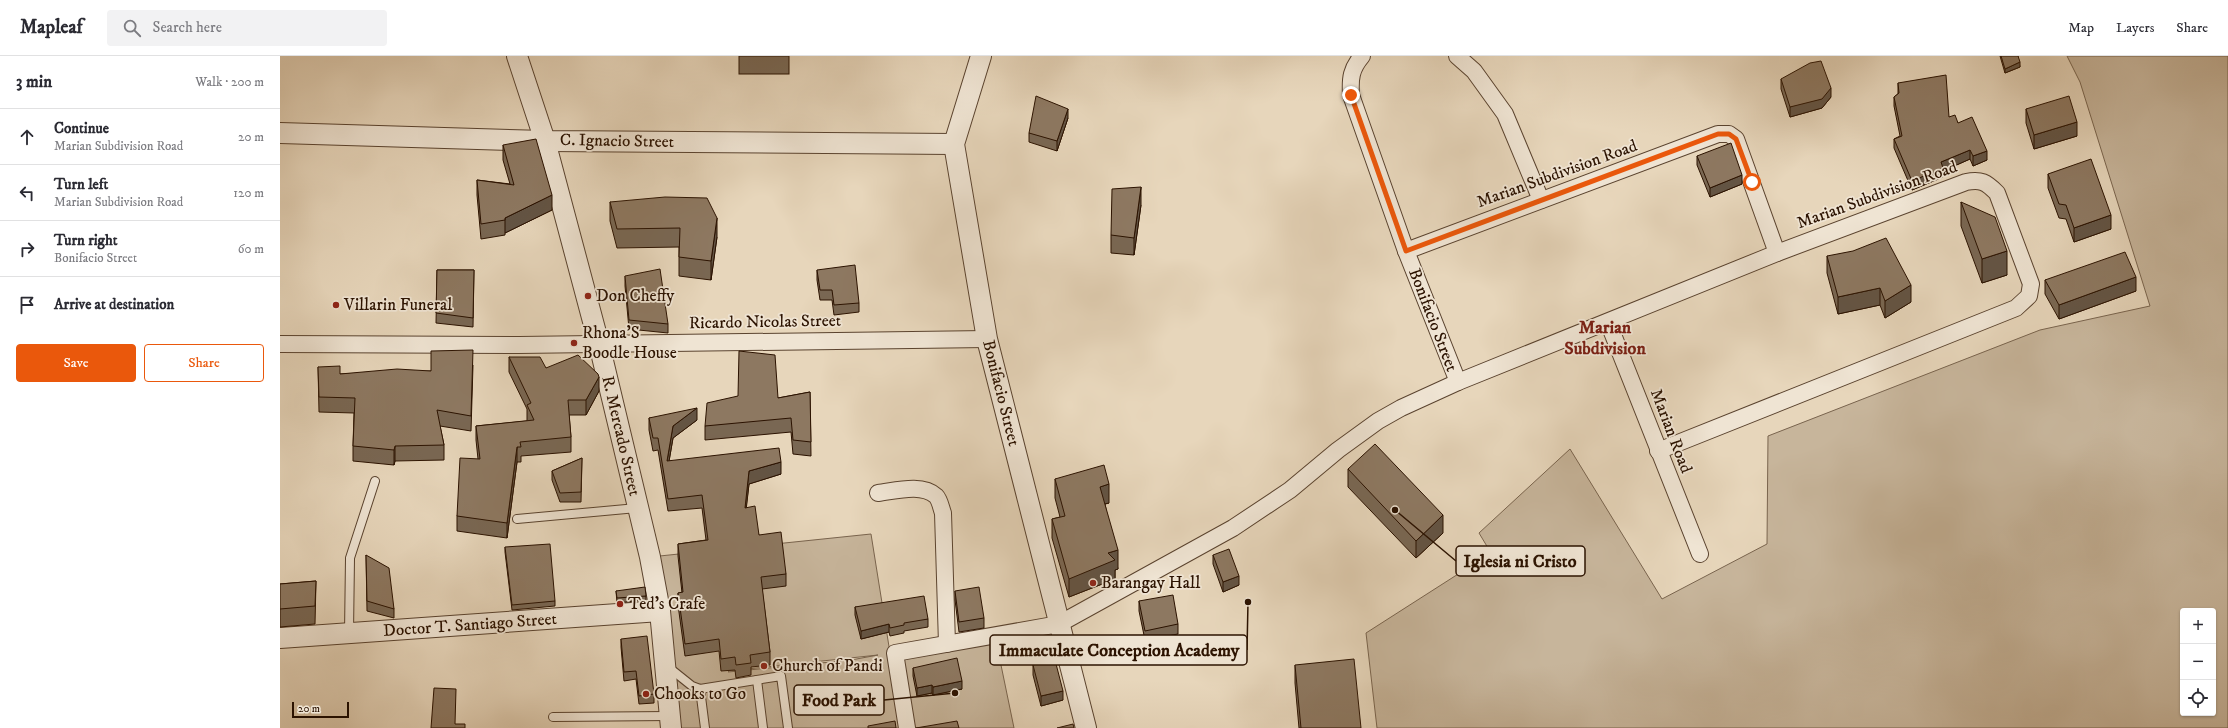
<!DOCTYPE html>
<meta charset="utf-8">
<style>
body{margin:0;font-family:"IM FELL DW Pica",serif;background:#f2f2f3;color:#2b2b33}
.controls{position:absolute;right:12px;bottom:12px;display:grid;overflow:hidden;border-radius:4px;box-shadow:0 1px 3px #0004}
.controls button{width:36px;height:36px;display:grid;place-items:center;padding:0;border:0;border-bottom:1px solid #e1e1e2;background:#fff;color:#2b2b33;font:20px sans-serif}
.scale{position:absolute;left:12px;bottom:10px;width:57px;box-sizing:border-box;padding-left:4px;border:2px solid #2b1200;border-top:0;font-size:11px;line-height:14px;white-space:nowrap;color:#2b1200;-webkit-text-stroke:3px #efe4d3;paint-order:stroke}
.stop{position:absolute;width:12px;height:12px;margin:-9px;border:3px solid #ea580c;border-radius:50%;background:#fff}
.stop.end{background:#ea580c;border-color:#fff;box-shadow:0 1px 4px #0008}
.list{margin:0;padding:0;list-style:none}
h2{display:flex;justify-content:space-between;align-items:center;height:52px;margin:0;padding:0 16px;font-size:17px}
h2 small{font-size:13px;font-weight:400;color:#7c7c81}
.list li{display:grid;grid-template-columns:26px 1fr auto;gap:12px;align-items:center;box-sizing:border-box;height:56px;padding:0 16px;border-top:1px solid #e1e1e2}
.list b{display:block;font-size:15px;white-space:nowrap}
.list p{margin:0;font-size:13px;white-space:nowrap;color:#7c7c81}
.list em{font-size:13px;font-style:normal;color:#7c7c81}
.actions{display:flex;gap:8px;padding:12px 16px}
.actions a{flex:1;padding:9px 0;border:1px solid #ea580c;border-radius:4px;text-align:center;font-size:14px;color:#ea580c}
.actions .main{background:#ea580c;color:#fff}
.icon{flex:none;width:22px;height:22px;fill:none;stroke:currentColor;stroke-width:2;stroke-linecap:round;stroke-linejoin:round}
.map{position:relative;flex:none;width:1948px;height:672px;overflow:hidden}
header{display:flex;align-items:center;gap:24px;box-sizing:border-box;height:56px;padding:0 20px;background:#fff;border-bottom:1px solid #e1e1e2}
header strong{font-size:19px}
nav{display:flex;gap:22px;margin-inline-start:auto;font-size:14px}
.search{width:280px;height:36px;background:#f2f2f3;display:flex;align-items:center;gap:10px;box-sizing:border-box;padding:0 14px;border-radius:4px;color:#7c7c81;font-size:15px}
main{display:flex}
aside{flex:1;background:#fff}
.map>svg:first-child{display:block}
</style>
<header>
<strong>Mapleaf</strong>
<div class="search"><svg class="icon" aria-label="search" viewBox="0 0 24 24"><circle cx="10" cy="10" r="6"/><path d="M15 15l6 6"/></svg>Search here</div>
<nav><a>Map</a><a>Layers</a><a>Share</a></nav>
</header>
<main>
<aside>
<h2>3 min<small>Walk · 200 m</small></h2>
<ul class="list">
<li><svg class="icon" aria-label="ahead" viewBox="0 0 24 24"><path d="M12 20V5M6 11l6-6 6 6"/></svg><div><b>Continue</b><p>Marian Subdivision Road</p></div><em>20 m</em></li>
<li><svg class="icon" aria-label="left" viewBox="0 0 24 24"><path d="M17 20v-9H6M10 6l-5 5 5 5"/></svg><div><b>Turn left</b><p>Marian Subdivision Road</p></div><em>120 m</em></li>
<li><svg class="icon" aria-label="right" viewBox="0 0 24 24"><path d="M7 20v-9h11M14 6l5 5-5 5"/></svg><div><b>Turn right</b><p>Bonifacio Street</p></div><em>60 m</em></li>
<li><svg class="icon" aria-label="arrive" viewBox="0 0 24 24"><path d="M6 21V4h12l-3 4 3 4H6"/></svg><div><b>Arrive at destination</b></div></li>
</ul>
<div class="actions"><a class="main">Save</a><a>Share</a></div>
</aside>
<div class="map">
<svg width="1948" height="672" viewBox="0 0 1948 672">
<rect width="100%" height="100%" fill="#e7d6bb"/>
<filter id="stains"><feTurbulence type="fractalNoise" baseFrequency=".005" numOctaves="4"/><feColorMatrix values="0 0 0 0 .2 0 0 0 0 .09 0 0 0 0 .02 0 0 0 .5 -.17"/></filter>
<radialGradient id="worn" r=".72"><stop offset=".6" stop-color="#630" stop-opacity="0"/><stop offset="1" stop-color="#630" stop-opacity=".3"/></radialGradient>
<g fill="#c7b59b" stroke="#79644e" fill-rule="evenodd">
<path d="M1787 0H1948V672H1097L1086 577 1211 497 1199 477 1290 393 1382 543 1487 488 1488 380 1760 274 1870 250 1800 26ZM1903 555H1933V657H1903Z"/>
<path d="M591 478 622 672H395L370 501ZM598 599 571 604 448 616 449 615Z"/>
<polygon points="715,580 734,672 629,672 616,601"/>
</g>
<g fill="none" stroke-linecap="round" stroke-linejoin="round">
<g stroke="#5a432f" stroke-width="10">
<g id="service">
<polyline points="237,463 357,452"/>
<polyline points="69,577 70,502 95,425"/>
<polyline points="387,610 412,630 420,633 501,620 508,672"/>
<polyline points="477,624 483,672"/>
<polyline points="420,633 425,672"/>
<polyline points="273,661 389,660"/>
</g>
</g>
<g stroke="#5a432f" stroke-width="18">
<g id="minor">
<path d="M1082 0C1071 13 1070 22 1071 39L1126 195 1178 326"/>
<polyline points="1177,0 1194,15 1225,58 1261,144"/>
<polyline points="1126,195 1438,78 1449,78 1456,83 1497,197"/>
<polyline points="1328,266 1420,498"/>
<polyline points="0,288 239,289 707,283"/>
<path d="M598 437C615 435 642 427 656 440 660 444 661 452 663 457L667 588"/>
<path d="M627 672 615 597 779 568 953 472 1010 434 1058 394 1098 365 1121 352 1178 326 1497 197 1686 126C1701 123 1706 126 1717 137L1751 228 1749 240 1736 252 1378 395"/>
</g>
</g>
<g stroke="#5a432f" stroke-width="22">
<g id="tertiary">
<polyline points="237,0 265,85 319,288 370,501 380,555 391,672"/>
<polyline points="701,0 674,88 707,283 806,672"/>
<polyline points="0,77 265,85 674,88"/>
<polyline points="0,582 380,555"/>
</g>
</g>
<use href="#service" stroke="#efe4d3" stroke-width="8"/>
<use href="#minor" stroke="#efe4d3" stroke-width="16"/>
<use href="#tertiary" stroke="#efe4d3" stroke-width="20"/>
</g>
<g fill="#796753" stroke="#2b1200">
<rect x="459" y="0" width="50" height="18"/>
<polygon points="1720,0 1738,0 1740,11 1725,17"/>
<polygon points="1501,23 1551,41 1542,52 1510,61 1501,33"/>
<polygon points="1618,27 1678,67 1707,104 1693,110 1690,103 1663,115 1663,121 1632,134 1614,92 1614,83 1620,80 1614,50 1614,41 1618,38"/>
<polygon points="1746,53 1797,80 1754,93 1746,67"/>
<polygon points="788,62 777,95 749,86 749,77"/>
<polygon points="223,89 272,154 225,177 225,179 201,183 197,139 197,124 230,128 223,104"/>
<polygon points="1417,100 1462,128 1430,141 1417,109"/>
<polygon points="1768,118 1831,173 1794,186 1786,163 1779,162 1768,132"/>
<polygon points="330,146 437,181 431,224 399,220 399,191 337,192 330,165"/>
<polygon points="1681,146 1727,219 1702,227 1681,170"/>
<polygon points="861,149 854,199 831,197 831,179"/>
<polygon points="1547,200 1631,246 1605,262 1600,249 1558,258 1547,217"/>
<polygon points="157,214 194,214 193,271 156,267"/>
<polygon points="537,214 579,247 579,256 554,259 552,244 540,244 537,224"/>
<polygon points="345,220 388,268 388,277 349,273 345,230"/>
<polygon points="1765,224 1856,235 1779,263 1765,238"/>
<polygon points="229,301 266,312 319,335 306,359 289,359 291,381 291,396 241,400 241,406 237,406 227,482 177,475 177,460 198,403 196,384 196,370 247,365 247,353 229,316"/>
<polygon points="193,309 191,375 160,370 164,389 164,404 115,405 114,409 73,405 73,390 74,357 39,356 38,311 60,318 151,315"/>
<polygon points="530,336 531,400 513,398 511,376 425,384 425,370 498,342"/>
<polygon points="369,362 417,364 393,382 389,405 501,418 469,428 466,452 479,479 506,518 506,530 482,533 490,596 490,609 471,611 471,619 456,622 455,614 441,615 439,595 405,600 398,549 398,537 402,537 398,500 398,488 426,484 422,452 388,455 378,394 373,395 369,374"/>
<polygon points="302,402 301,446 280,446 272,424 272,415"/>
<polygon points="1068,413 1163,477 1136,502 1068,431"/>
<polygon points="775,423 829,447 825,448 838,513 835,514 835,523 789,541 772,482 772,463 780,461 775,442"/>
<polygon points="225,491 275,545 275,550 232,554 225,496"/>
<polygon points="86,499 114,553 114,562 87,555"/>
<polygon points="933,499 959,529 943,536 933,508"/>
<polygon points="36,525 35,568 0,571 0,528"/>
<polygon points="336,535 366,540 366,544 337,547"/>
<polygon points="675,535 704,562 704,572 679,576 675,544"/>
<polygon points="859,545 898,568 898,578 865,584 859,555"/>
<polygon points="575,551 648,563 648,571 624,575 624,577 610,580 609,576 581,583 575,559"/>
<polygon points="341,583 374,638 374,647 359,648 356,623 344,625 341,591"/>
<polygon points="753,609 783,644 761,650 753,619"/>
<polygon points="1015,609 1081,672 1019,672 1015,627"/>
<polygon points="633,612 682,633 653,639 652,637 637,640 633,620"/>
</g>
<g fill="#635444" stroke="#2b1200">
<polygon points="1740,6 1740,11 1725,17 1725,13"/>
<polygon points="1551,32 1551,41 1542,52 1510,61 1510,51"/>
<polygon points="788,53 788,62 777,95 777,85"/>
<polygon points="1797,66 1797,80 1754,93 1754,79"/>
<polygon points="1690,94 1690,103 1663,115 1663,121 1632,134 1632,125 1661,106"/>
<polygon points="1707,95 1707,104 1693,110 1693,100"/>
<polygon points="1462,119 1462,128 1430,141 1430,132"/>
<polygon points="861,131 861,149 854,199 854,182"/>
<polygon points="272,139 272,154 225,177 225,162"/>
<polygon points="1831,159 1831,173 1794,186 1794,172"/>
<polygon points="437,162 437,181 431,224 431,205"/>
<polygon points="1727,195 1727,219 1702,227 1702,203"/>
<polygon points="1856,221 1856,235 1779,263 1779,249"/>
<polygon points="1631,229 1631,246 1605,262 1605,245"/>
<polygon points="1600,232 1600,249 1558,258 1558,241"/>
<polygon points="319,321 319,335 306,359 306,344"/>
<polygon points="417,352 417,364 393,382 387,417 387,405 393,370"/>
<polygon points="115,390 115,405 114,409 114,394"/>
<polygon points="237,391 237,406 227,482 227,467"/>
<polygon points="501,406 501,418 469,428 465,464 465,452 469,415"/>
<polygon points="829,428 829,447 820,449 820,431"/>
<polygon points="1163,459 1163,477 1136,502 1136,485"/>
<polygon points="838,494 838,513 835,514 835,523 789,541 789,523 828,497"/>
<polygon points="959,520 959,529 943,536 943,526"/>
<polygon points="609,568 609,576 581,583 581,575"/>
<polygon points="682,625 682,633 653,639 653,631"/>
<polygon points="652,629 652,637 637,640 637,632"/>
<polygon points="783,635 783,644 761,650 761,640"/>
</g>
<g fill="#8d7861" stroke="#2b1200">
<polygon points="1721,0 1738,0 1740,6 1725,13"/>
<polygon points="1541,5 1551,32 1542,43 1510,51 1501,23 1530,7"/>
<polygon points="1666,19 1669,61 1675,59 1678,67 1692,61 1707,95 1693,100 1690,94 1661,106 1663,112 1632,125 1614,83 1622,80 1614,41 1619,37 1618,27"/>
<polygon points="756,40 788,53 777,85 749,77"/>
<polygon points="1789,40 1797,66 1754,79 1746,53"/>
<polygon points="256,83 272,139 225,162 225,164 201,168 197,124 234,129 223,89"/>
<polygon points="1451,87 1462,119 1430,132 1417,100"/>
<polygon points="1811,103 1831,159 1794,172 1786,149 1779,148 1768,118"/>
<polygon points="861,131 854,182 831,179 832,133"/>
<polygon points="385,141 427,142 437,162 431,205 399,201 400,172 337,173 330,146"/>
<polygon points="1681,146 1715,161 1727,195 1702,203"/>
<polygon points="1606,182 1631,229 1605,245 1600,232 1558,241 1547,200 1573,195"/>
<polygon points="1845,196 1856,221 1779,249 1765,224"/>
<polygon points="575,209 579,247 554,249 552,234 540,234 537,214"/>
<polygon points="380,213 388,268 349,264 345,220"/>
<polygon points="157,214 194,214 193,262 156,257"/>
<polygon points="193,294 191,360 157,354 164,389 115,390 114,394 73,390 75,342 39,341 38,311 60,310 60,318 117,313 151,315 151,295"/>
<polygon points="459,295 495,299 498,342 530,336 531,386 513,384 511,362 425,370 427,347 458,340"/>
<polygon points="298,299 318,318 319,321 306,344 288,344 291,381 240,386 241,391 237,391 227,467 177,460 180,402 200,403 196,370 254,364 247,349 251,347 229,301 260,301 266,312"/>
<polygon points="417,352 393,370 387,405 499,392 501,406 469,415 465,452 475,450 479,479 501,476 506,518 481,521 490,596 470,599 471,607 456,609 455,601 441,603 439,583 405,588 398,537 403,536 398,488 428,484 422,439 388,443 378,382 373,382 369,362"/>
<polygon points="1095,388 1163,459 1136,485 1068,413"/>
<polygon points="302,402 301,436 280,437 272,415"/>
<polygon points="824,409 829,428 820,431 838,494 828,497 835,504 789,523 772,463 785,460 775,423"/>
<polygon points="270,488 275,545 232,549 225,491"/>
<polygon points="949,493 959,520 943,526 933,499"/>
<polygon points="86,499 109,512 114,553 87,545"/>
<polygon points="36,525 35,550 0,553 0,528"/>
<polygon points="365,531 366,540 337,542 336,535"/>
<polygon points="699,531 704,562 679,566 675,535"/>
<polygon points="893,539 898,568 865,575 859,545"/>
<polygon points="644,540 648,563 624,567 624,569 610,572 609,568 581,575 575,551"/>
<polygon points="367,580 374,638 359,640 356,615 344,616 341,583"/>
<polygon points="677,602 682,625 653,631 652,629 637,632 633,612"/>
<polygon points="1074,603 1081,672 1021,672 1015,609"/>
<polygon points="775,604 783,635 761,640 753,609"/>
<polygon points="154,632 176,633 175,668 185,668 185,672 151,672"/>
<polygon points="615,665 616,672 588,672 588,670"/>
<polygon points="677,665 679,672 636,672"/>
<polygon points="793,668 794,672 777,672"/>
</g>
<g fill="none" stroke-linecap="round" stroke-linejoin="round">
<polyline stroke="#ea580c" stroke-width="5" points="1071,39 1126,195 1438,78 1449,78 1456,83 1472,126"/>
</g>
<g fill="#8f2418" stroke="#efe4d3" stroke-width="1.5">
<circle cx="308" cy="240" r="4"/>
<circle cx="56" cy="249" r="4"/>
<circle cx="294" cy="287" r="4"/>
<circle cx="813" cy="527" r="4"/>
<circle cx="340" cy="548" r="4"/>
<circle cx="484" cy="610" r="4"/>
<circle cx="366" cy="638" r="4"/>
</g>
<g text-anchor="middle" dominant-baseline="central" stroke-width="3.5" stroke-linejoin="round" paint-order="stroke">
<g font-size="17" fill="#2b1200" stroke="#efe4d3">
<text transform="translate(337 85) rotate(1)">C. Ignacio Street</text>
<text transform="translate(1277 118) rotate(-20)">Marian Subdivision Road</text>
<text transform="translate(1597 139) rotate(-20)">Marian Subdivision Road</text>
<text transform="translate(1153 264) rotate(69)">Bonifacio Street</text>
<text transform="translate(485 266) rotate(-1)">Ricardo Nicolas Street</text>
<text transform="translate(721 337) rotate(76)">Bonifacio Street</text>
<text transform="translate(1391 375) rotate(69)">Marian Road</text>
<text transform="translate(341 380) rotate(77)">R. Mercado Street</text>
<text transform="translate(190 569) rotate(-4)">Doctor T. Santiago Street</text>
</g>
<g font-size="17" fill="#2b1200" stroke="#efe4d3" text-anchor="start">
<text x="316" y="240">Don Cheffy</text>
<text x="64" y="249">Villarin Funeral</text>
<text x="302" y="277">Rhona’S<tspan x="302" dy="20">Boodle House</tspan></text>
<text x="821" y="527">Barangay Hall</text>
<text x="348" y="548">Ted's Crafe</text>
<text x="492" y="610">Church of Pandi</text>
<text x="374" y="638">Chooks to Go</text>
</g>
<g font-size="18" font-weight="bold" fill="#7a1f14" stroke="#efe4d3">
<text x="1325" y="272">Marian<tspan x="1325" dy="21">Subdivision</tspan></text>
</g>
</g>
<path fill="none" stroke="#2b1200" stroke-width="1.5" d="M1115 454L1176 505M968 546L967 594M675 637L604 644"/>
<g fill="#2b1200" stroke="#efe4d3" stroke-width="1.5">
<circle cx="1115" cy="454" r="4"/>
<circle cx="968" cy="546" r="4"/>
<circle cx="675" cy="637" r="4"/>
</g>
<g fill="#efe4d3" stroke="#2b1200" stroke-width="1.5">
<rect x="1176" y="490" width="129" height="30" rx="4"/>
<rect x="710" y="579" width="257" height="30" rx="4"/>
<rect x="514" y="629" width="90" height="30" rx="4"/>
</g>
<g font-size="18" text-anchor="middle" font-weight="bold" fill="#2b1200">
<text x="1240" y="511">Iglesia ni Cristo</text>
<text x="839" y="600">Immaculate Conception Academy</text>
<text x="559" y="650">Food Park</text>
</g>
<rect width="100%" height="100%" filter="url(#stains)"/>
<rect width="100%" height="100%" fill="url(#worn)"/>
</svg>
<div class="controls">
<button>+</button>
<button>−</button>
<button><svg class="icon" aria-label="locate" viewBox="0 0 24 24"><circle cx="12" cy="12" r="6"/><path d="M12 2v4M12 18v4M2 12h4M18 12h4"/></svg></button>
</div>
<div class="scale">20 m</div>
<div class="stop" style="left:1472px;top:126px"></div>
<div class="stop end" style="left:1071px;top:39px"></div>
</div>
</main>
